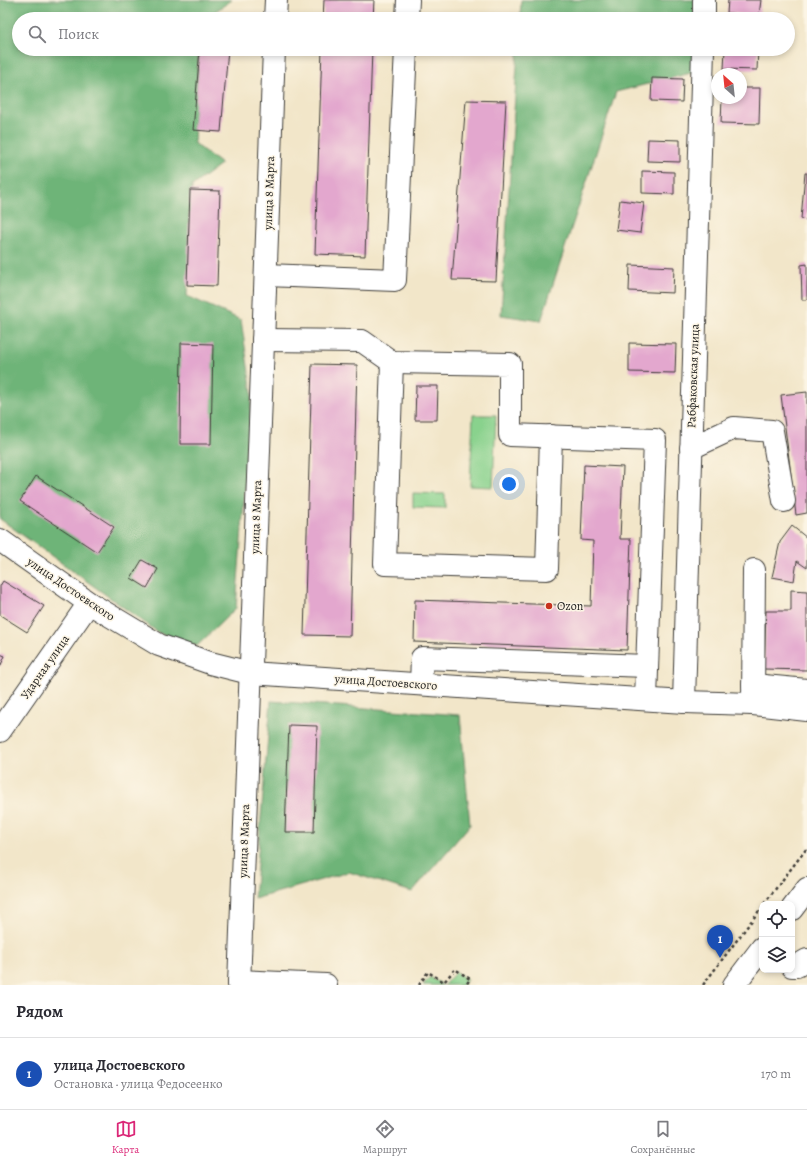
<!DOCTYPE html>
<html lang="ru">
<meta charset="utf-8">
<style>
body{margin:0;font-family:Alegreya,serif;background:#f2f2f3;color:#2b2b33}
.controls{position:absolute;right:12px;bottom:12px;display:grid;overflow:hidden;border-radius:8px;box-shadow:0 2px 6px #0003}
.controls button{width:36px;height:36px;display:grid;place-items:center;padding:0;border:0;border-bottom:1px solid #e1e1e2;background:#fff;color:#2b2b33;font:20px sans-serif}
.compass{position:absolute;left:711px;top:68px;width:36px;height:36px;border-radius:50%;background:#fff;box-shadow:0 2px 6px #0003;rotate:333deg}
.you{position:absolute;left:509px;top:484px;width:14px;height:14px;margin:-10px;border:3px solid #fff;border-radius:50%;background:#1a73e8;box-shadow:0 0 0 6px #1a73e833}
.badge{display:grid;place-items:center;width:26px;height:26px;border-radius:50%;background:#db2777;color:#fff;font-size:13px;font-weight:700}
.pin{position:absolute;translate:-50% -33px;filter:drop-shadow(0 1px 2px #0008)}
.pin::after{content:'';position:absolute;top:21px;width:14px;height:12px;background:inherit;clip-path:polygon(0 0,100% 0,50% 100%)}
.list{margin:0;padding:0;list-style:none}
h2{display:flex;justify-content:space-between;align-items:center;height:52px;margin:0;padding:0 16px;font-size:17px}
h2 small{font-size:13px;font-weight:400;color:#7c7c81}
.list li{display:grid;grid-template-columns:26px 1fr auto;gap:12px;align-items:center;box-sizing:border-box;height:72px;padding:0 16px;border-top:1px solid #e1e1e2}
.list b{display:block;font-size:15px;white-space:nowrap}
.list p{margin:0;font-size:13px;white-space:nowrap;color:#7c7c81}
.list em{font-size:13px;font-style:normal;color:#7c7c81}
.icon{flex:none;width:22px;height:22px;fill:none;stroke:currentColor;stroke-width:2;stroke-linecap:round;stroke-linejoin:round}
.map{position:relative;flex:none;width:807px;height:985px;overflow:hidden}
.search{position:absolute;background:#fff;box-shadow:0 2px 6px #0003;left:12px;right:12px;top:12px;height:44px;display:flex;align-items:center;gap:10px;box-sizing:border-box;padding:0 14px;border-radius:22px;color:#7c7c81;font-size:15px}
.sheet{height:124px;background:#fff}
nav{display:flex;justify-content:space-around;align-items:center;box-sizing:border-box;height:56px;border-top:1px solid #e1e1e2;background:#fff;font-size:11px;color:#7c7c81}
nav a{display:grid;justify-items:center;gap:2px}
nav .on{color:#db2777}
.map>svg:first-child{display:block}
</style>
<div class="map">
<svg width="807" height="985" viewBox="0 0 807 985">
<rect width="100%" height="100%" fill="#fcf5e5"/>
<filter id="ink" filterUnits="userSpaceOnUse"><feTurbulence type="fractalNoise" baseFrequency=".025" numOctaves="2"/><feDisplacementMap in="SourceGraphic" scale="8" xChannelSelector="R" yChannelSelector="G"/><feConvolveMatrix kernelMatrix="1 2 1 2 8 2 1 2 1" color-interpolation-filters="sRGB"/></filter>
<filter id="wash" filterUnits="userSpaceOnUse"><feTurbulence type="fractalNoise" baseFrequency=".012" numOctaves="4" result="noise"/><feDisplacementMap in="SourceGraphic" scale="16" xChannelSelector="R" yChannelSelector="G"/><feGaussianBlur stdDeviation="0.9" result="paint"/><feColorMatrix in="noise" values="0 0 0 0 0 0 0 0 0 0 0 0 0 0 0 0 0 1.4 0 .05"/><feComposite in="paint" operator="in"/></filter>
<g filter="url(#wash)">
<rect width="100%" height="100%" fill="#f2e6c9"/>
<g fill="#89d28d" stroke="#527754">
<polygon points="473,415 496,415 493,487 470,486"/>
<polygon points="413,493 445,494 445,508 413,507"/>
<polygon points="456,972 467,980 463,985 444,985"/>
<polygon points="430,977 443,985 423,985"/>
</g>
<g fill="#6eb478" stroke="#45684a">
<polygon points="0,0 232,0 204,19 19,19 19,49 199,49 194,143 221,164 192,186 187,296 241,320 252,393 236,608 197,646 159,633 0,519"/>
<polygon points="521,0 699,0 699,19 520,19"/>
<polygon points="518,49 699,49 699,71 616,92 541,321 501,315"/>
<polygon points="271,701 460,715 470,825 412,892 349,872 254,899"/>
</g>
<g id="blocks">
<g fill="#e3a7ce">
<polygon points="324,0 374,0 373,19 323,19"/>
<polygon points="728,0 761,0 759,15 727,13"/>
<polygon points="200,49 228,49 221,132 193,130"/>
<polygon points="322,49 372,49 365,256 315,254"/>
<polygon points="647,49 672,49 672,52 647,51"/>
<polygon points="725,49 758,49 757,70 724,69"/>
<polygon points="652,78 683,79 682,102 651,101"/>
<polygon points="741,88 760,88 759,124 721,123 722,98 741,98"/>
<polygon points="466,100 506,101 496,281 452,280"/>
<polygon points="648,139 680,140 680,162 647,161"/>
<polygon points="642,171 674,172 674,194 642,193"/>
<polygon points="805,173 807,173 807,220 801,219"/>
<polygon points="190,190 220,191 217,286 187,285"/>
<polygon points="620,200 644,203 640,233 616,230"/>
<polygon points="807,264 807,300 802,300 801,265"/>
<polygon points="630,265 674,267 673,293 629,291"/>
<polygon points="181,343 213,344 211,444 180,444"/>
<polygon points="629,343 676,344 675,373 629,372"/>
<polygon points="312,364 357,365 350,636 304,635"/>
<polygon points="416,386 438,386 437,420 415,420"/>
<polygon points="807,392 807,513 796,515 781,395"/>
<polygon points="584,465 623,467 620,539 631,539 627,650 414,642 415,600 591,606 593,541 581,540"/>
<polygon points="36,476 114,527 97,552 20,501"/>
<polygon points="792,526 807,538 807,568 797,561 794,581 772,577 780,542"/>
<polygon points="142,560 158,569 147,588 131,578"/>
<polygon points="3,581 44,606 27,632 0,615 0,586"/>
<polygon points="791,590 807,591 807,670 764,669 766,611 791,611"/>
<polygon points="0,654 5,656 0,667"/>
<polygon points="289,725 317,726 314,832 285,832"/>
</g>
</g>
</g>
<g filter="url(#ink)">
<use href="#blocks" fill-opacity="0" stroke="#3c3a36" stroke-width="1"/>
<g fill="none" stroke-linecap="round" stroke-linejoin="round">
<g stroke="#3c3a36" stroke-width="24">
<g id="minor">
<polyline points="275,19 276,0"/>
<polyline points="407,19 408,0"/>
<polyline points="704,19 704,0"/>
<polyline points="266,275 395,280 406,49"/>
<polyline points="263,340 362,341 392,362 510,364 510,435 655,440 646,699"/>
<polyline points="392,362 385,564 547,569 551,436"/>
<polyline points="691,448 734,428 772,431 784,501"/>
<polyline points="0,540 89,603 159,645 210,663 250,673 684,702 753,704 807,710"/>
<polyline points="421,684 422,658 647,666"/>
<polyline points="753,685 807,690"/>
<polyline points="684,702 703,49"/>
<polyline points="753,704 754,570"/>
<polyline points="0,731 89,603"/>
<polyline points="792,966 797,966 807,960"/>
<polyline points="239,981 326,985"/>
<polyline points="239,985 274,49"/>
</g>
</g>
<g stroke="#3c3a36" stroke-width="24">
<g id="major">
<polyline points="792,909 807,889"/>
<polyline points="734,985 762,948"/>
</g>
</g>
<g stroke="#3c3a36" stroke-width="2.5" stroke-dasharray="3 3" stroke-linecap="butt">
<polyline points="764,904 807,848"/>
<polyline points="419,985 428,972 444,982 455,969 470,979 466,985"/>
<polyline points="703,985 762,907"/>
</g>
<use href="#minor" stroke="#fff" stroke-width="22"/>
<use href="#major" stroke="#fff" stroke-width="22"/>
</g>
</g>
<circle fill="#c8321e" stroke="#fcf5e5" stroke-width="1.5" cx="549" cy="606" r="4"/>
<g text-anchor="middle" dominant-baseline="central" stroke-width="3" stroke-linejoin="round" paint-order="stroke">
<g font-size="12" fill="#1c1c1c" stroke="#fcf5e5">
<text transform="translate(269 193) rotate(-88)">улица 8 Марта</text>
<text transform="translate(693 376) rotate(-88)">Рабфаковская улица</text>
<text transform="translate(256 517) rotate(-88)">улица 8 Марта</text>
<text transform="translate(71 589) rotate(34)">улица Достоевского</text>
<text transform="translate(45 667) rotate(-55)">Ударная улица</text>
<text transform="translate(386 682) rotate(4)">улица Достоевского</text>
<text transform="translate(244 841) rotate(-88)">улица 8 Марта</text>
</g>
<g font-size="12" fill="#1c1c1c" stroke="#fcf5e5" text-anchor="start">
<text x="557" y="606">Ozon</text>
</g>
</g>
</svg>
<div class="controls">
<button><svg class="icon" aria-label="locate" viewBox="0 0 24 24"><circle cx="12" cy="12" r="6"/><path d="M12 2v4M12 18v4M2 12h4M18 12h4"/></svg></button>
<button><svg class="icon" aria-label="layers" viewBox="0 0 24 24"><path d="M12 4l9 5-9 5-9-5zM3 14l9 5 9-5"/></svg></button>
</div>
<svg class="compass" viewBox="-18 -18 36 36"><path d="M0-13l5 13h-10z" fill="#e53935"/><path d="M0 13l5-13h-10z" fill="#7c7c81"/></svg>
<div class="you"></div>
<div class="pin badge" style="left:720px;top:958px;background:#1a4fb4">1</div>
<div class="search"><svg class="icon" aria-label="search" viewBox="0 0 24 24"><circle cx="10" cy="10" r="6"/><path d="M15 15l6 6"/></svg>Поиск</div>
</div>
<section class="sheet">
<h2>Рядом<small></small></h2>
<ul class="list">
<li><span class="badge" style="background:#1a4fb4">1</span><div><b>улица Достоевского</b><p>Остановка · улица Федосеенко</p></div><em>170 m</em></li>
</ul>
</section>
<nav>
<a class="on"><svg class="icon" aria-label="map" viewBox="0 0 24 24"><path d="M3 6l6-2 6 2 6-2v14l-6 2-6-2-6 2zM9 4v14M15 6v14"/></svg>Карта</a>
<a><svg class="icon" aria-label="directions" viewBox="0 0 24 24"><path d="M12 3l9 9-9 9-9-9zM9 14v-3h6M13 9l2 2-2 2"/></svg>Маршрут</a>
<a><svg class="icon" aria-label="saved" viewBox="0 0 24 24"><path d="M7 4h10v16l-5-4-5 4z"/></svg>Сохранённые</a>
</nav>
